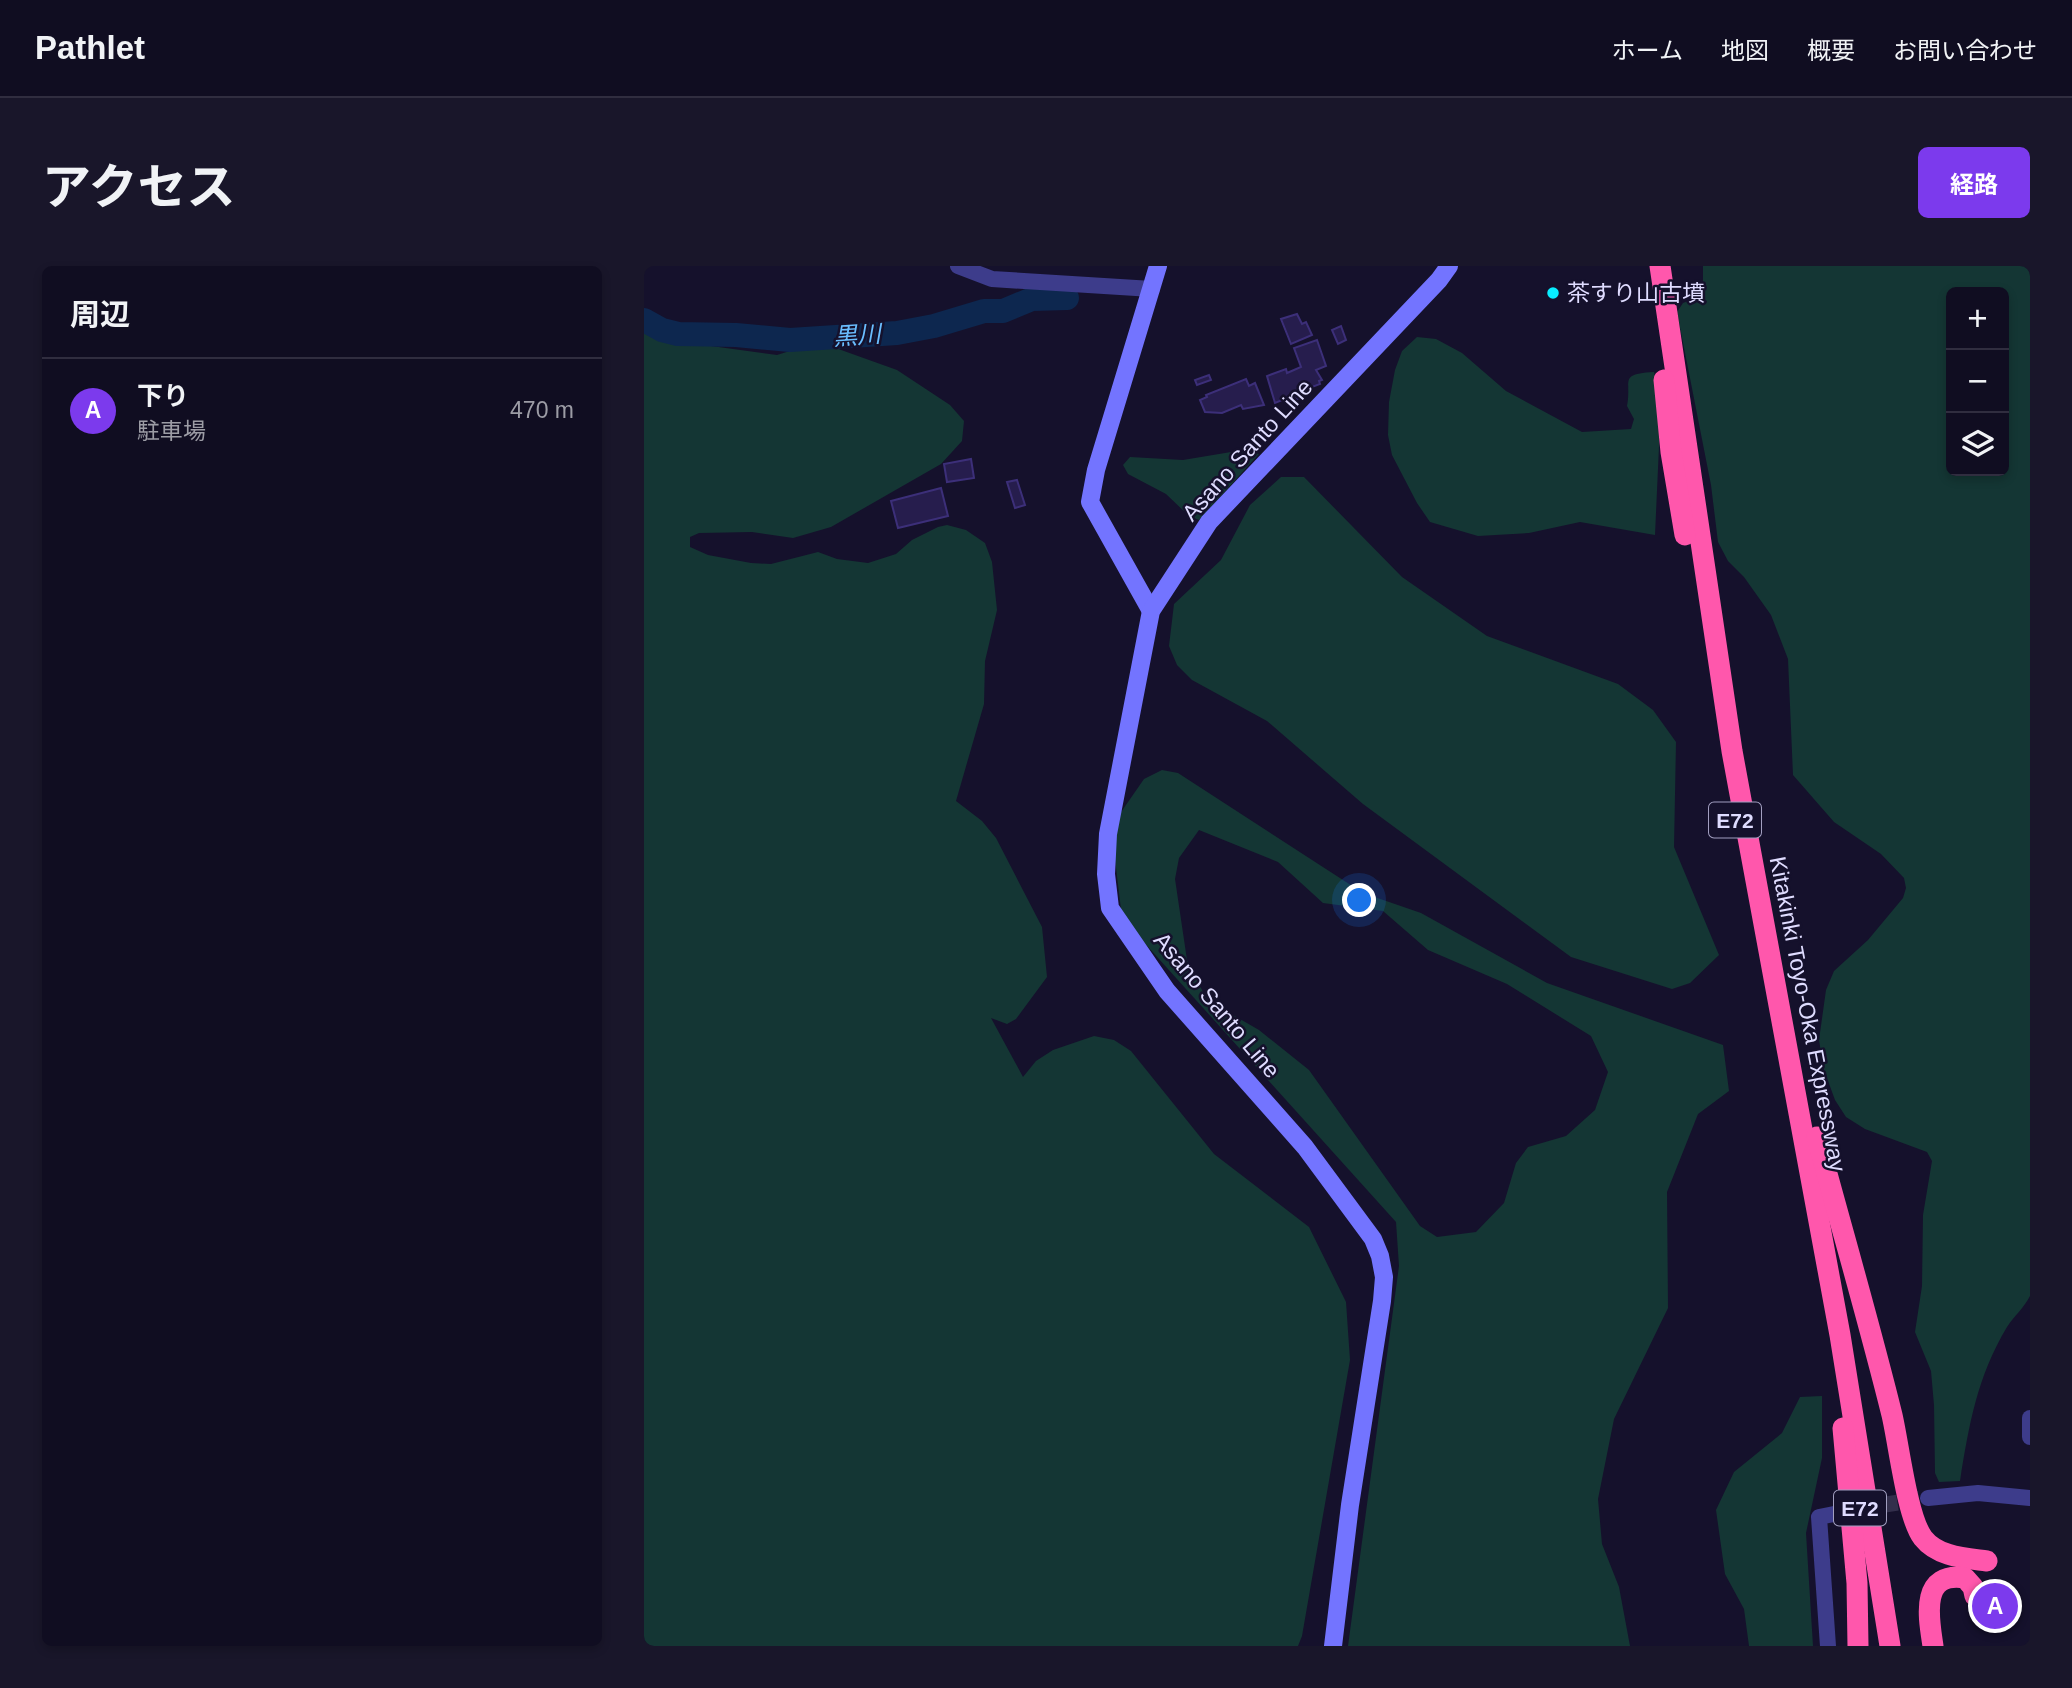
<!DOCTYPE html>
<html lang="ja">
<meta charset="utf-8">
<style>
body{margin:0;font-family:Arial,"Noto Sans JP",sans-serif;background:#19162a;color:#f1f3f6}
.controls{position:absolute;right:21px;top:21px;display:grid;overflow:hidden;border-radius:10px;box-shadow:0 4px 10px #0003}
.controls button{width:63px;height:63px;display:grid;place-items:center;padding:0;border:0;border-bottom:2px solid #302d3f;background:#100d21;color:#f1f3f6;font:35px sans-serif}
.you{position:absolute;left:716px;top:635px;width:24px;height:24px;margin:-18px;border:5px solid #fff;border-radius:50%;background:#1a73e8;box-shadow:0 0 0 10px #1a73e833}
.badge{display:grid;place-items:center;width:46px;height:46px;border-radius:50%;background:#7c3aed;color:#fff;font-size:23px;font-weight:700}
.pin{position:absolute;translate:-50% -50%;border:4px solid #fff;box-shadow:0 2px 7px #0006}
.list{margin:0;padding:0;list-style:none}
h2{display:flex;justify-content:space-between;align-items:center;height:91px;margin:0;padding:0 28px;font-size:30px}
h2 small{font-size:23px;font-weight:400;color:#9c9ca5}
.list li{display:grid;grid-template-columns:46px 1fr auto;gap:21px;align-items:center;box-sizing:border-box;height:105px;padding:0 28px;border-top:2px solid #302d3f}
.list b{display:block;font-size:26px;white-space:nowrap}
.list p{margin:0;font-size:23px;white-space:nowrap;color:#9c9ca5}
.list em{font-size:23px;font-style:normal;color:#9c9ca5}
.icon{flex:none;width:38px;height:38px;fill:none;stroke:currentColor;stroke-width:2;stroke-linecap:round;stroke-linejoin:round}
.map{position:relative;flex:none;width:1386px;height:1380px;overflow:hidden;border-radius:10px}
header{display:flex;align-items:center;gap:42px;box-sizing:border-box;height:98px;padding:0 35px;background:#100d21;border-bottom:2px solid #302d3f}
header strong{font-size:33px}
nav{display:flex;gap:38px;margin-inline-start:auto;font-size:24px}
.intro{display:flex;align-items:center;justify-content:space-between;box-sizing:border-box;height:168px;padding:0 42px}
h1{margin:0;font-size:49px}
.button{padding:18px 32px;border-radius:10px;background:#7c3aed;color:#fff;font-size:24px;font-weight:700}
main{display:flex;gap:42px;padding:0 42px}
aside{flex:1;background:#100d21;border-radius:10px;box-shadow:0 4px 10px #0003}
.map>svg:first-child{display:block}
</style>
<header>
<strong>Pathlet</strong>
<nav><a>ホーム</a><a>地図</a><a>概要</a><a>お問い合わせ</a></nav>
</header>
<div class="intro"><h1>アクセス</h1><a class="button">経路</a></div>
<main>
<aside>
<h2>周辺<small></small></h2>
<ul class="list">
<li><span class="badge">A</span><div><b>下り</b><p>駐車場</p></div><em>470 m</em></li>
</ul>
</aside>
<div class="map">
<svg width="1386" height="1380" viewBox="0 0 1386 1380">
<rect width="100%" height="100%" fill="#15112c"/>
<g fill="#143634" fill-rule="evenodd">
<path d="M1059 0H1386V1030C1380 1042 1370 1050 1363 1061 1333 1111 1325 1159 1316 1215L1295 1216 1291 1207 1290 1139 1287 1105 1271 1066 1278 1020 1279 949 1288 895 1283 886 1221 863 1202 851 1191 834 1180 804 1175 774 1182 724 1190 705 1224 674 1259 632 1262 622 1260 612 1237 588 1190 556 1149 509 1144 393 1127 349 1100 311 1084 295 1074 276 1067 219 1033 46 1039 37 1059 29ZM1307 26H1360V205H1307Z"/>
<polygon points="0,65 38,76 133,89 165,79 186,80 253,104 306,139 320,155 318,175 297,198 187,261 149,272 108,266 55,267 46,271 46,281 64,289 107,297 127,298 174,286 193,293 224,297 252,288 268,274 294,261 303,259 322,264 341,277 348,296 353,344 341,395 340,438 312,535 338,555 352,572 398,661 403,711 372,753 363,758 347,752 379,811 392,795 409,784 450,770 470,774 487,785 570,888 665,961 702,1036 706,1094 658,1370 654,1380 0,1380"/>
<path d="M773 71 792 73 818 87 862 125 938 166 987 163 990 153 983 140C988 114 974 108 1010 106L1017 136 1011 269 936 256 885 267 834 270 786 256 773 237 748 189 744 169 745 136 751 104 758 85Z"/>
<polygon points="599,184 615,188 555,254 545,250 522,228 484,208 479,199 486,191 539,194"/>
<polygon points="637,211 660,211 758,311 843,370 974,418 1009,444 1032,476 1030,581 1075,689 1046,717 1028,723 927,691 719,538 623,455 548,414 533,399 525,380 530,338 577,294 606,239"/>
<path d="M518 504 534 507 719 627 777 647 903 717 1079 779 1085 825 1054 848 1023 926 1024 1042 970 1153 954 1233 958 1278 975 1321 986 1380H704L755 1000 752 956 478 652 468 568 475 549 500 513ZM555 564 634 596 679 637 739 645 784 684 863 718 947 770 964 806 951 844 922 870 884 881 872 897 860 937 832 966 793 971 776 960 665 804 615 764 563 734 543 694 531 613 535 592Z"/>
<polygon points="1178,1130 1178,1192 1162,1267 1169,1380 1105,1380 1100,1343 1081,1308 1072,1244 1090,1206 1138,1167 1156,1131"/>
</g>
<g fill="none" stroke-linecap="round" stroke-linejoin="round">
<polyline stroke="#0d274f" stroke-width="24" points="0,54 18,64 34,68 92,69 146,74 253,67 290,60 340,45 359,45 388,33 423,32"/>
</g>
<g fill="#261d4d" stroke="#3c2f79" stroke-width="2">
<polygon points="653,48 658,58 662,56 668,69 647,78 637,53"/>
<polygon points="697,60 702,74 694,78 688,64"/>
<polygon points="673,74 682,100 672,104 678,114 675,115 676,118 660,124 662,130 645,136 643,132 631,137 623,110 642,103 643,107 657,101 650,82"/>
<polygon points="565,109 567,114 553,119 551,114"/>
<polygon points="602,113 605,120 611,117 620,139 599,143 597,139 578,147 561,146 556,134 563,131 562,129"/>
<polygon points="327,193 330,212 303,216 300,198"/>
<polygon points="373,214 381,239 371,242 363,216"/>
<polygon points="297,222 304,250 254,262 247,235"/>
</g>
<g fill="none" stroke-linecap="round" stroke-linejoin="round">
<polyline stroke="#332f4c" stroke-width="16" stroke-dasharray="16 8" stroke-linecap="butt" points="1214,1243 1275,1233"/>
<g stroke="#3d3c8b" stroke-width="16">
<polyline points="314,0 348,13 508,23"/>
<polyline points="1386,1152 1386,1171"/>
<polyline points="1284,1232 1334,1227 1386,1232"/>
<polyline points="1184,1380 1175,1251 1190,1248"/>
</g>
<g stroke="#7374ff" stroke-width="18">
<polyline points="507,345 446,236 452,204 514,0"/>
<polyline points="689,1380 706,1239 738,1035 740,1011 736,990 729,973 661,881 523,725 466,642 462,608 464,568 507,345 565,256 795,14 805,0"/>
</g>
<g stroke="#ff57ac" stroke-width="21">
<polyline points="1016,0 1088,485 1196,1069 1246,1380"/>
<polyline points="1020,114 1027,186 1041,269"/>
<path d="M1173 871C1198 964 1225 1056 1248 1149 1255 1179 1263 1251 1279 1272 1294 1291 1321 1292 1343 1295"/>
<polyline points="1199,1162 1213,1317 1214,1380"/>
<path d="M1289 1380C1285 1353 1275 1305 1321 1312L1329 1321 1331 1330"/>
</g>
</g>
<circle fill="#08edff" stroke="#15112c" stroke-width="2.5" cx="909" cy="27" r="7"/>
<g text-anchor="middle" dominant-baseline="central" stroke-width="5" stroke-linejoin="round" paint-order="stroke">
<g fill="#15112c" stroke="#a29fc0" stroke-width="2">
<rect x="1065" y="536.5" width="52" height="35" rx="5"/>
<rect x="1190" y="1224.5" width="52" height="35" rx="5"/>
</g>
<g font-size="21" font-weight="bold" fill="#dfdcff">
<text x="1091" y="554">E72</text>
<text x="1216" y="1242">E72</text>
</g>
<g font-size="23" fill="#dfdcff" stroke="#15112c" text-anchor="start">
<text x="923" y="27">茶すり山古墳</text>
</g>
<g font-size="23" fill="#dfdcff" stroke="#15112c">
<text transform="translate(603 184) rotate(-48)">Asano Santo Line</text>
<text transform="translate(573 739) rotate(50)">Asano Santo Line</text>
<text transform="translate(1164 748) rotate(79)">Kitakinki Toyo-Oka Expressway</text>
</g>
<g font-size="24" font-style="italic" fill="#6abeff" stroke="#15112c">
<text transform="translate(213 69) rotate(-4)">黒川</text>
</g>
</g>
</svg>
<div class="controls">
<button>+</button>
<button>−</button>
<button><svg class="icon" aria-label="layers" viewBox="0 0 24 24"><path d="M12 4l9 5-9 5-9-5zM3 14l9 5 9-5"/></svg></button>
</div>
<div class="you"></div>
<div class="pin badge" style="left:1351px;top:1340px">A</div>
</div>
</main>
